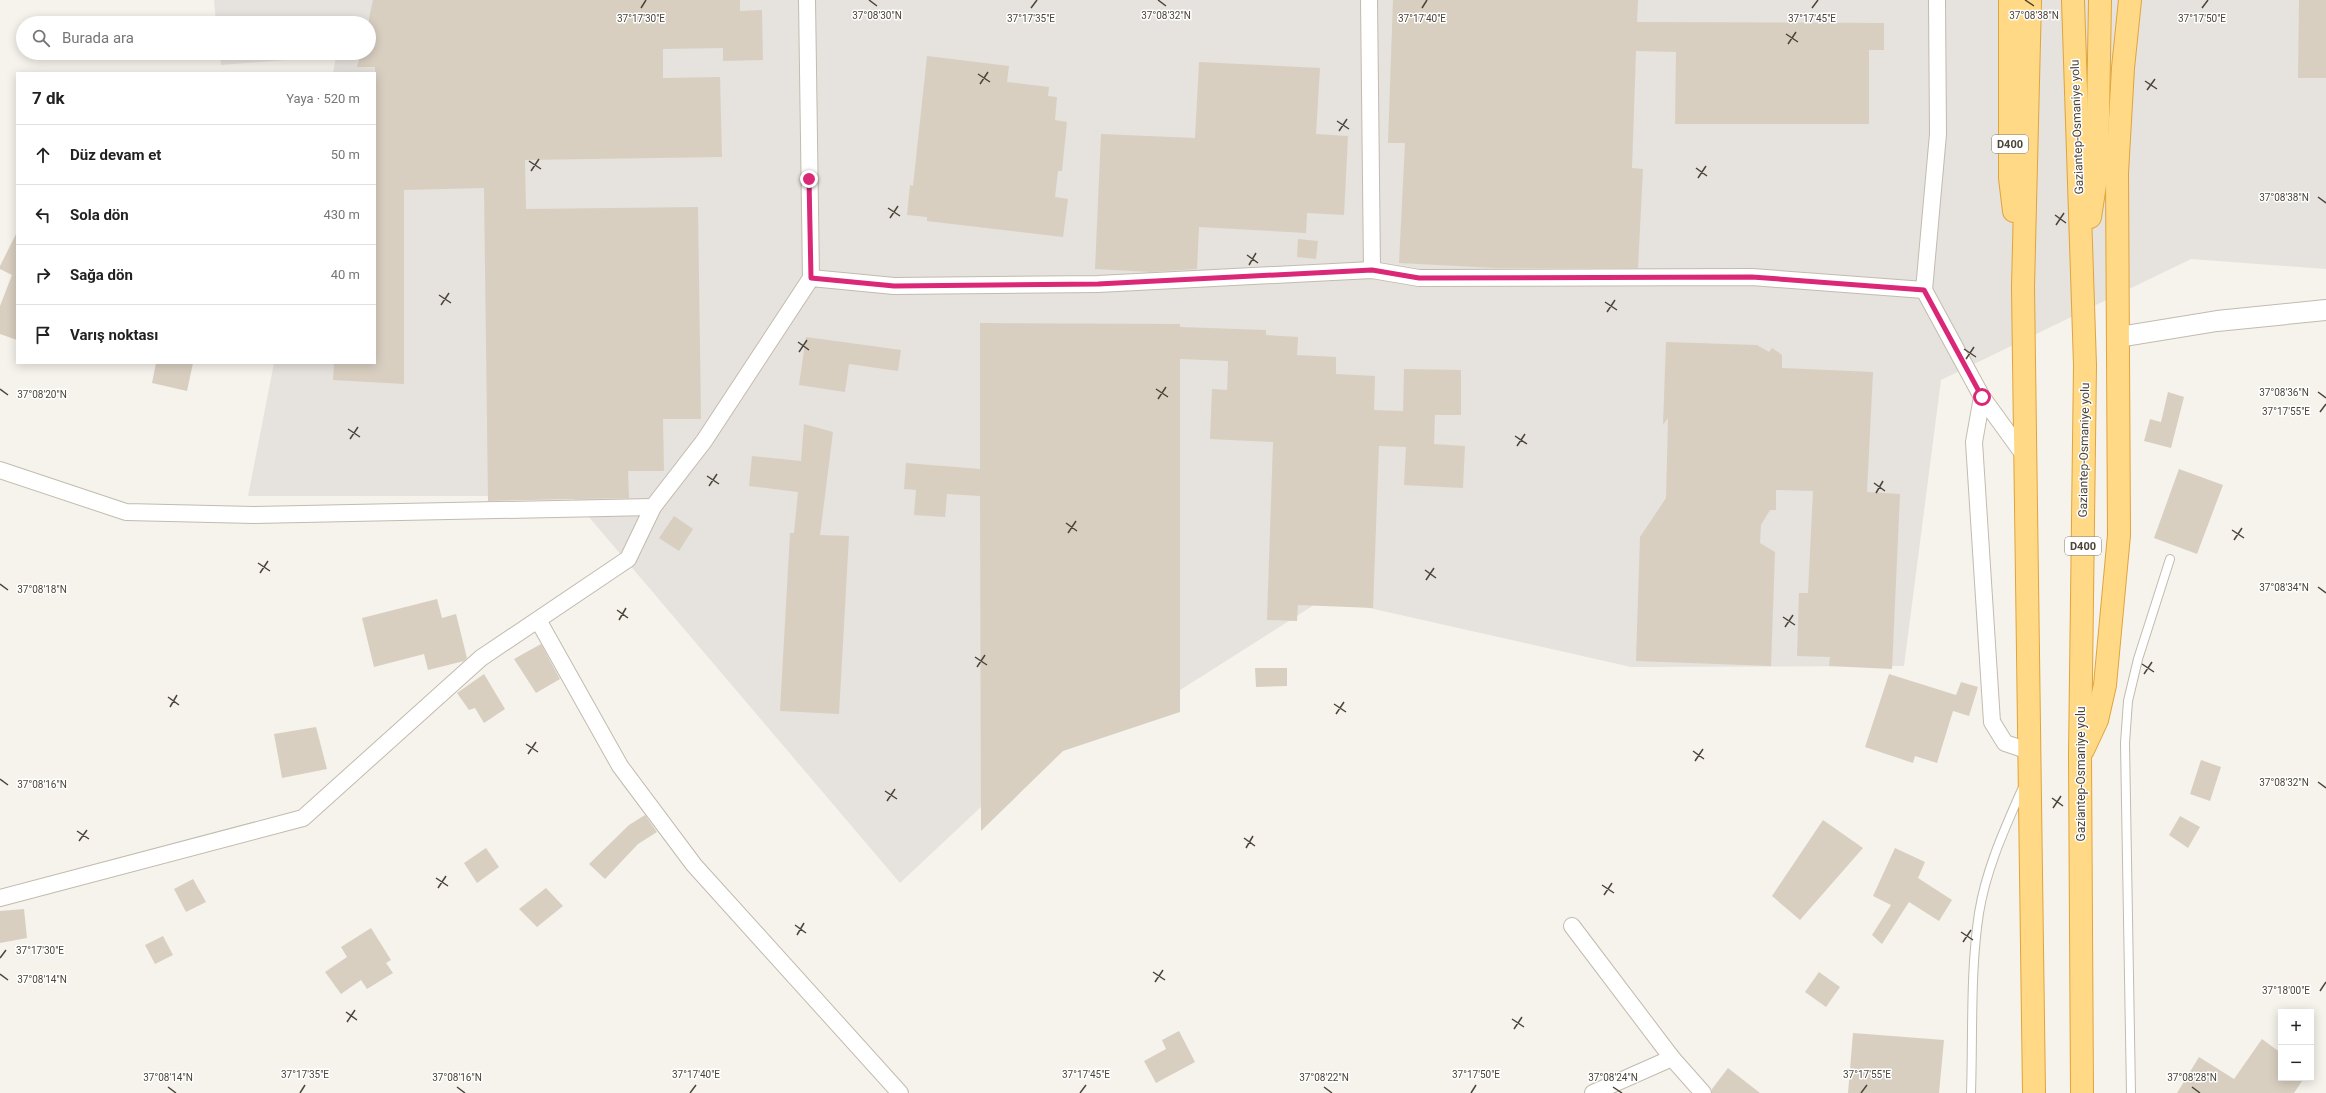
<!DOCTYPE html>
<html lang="tr">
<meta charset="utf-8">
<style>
body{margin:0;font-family:Roboto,sans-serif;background:#f2f2f2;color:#222}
.controls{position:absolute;right:12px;bottom:12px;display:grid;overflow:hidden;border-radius:0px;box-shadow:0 2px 10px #0003}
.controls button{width:36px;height:36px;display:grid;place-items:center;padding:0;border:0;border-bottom:1px solid #e0e0e0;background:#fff;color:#222;font:20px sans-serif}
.stop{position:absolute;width:12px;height:12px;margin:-9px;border:3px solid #db2777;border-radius:50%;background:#fff}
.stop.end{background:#db2777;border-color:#fff;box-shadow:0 1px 4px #0008}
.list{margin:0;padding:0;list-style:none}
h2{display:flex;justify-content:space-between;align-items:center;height:52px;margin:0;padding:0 16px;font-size:17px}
h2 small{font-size:13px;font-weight:400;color:#767676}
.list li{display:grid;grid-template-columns:26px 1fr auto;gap:12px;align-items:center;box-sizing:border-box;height:60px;padding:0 16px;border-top:1px solid #e0e0e0}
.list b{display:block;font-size:15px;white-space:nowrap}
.list em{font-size:13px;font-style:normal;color:#767676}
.icon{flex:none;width:22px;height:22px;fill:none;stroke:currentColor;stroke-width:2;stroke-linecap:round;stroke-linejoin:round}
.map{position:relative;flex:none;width:2326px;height:1093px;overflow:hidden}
.search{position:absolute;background:#fff;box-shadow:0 2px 10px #0003;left:16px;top:16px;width:360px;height:44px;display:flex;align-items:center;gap:10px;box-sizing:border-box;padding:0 14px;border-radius:22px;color:#767676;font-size:15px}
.panel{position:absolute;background:#fff;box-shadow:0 2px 10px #0003;left:16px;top:72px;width:360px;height:292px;border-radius:0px}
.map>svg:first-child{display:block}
</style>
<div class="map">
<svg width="2326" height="1093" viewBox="0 0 2326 1093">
<rect width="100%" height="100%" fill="#f6f3ec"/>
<polygon fill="#e6e2dd" points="214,0 2326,0 2326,269 2191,259 1941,380 1904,666 1631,667 1325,598 1166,699 1062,731 900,883 571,496 248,496 274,363 375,363 375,73 333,73 336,56 221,65 220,53 369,53 369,23 216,23"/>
<g fill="#d8cfc1">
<polygon points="373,0 740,0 740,11 762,10 763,60 723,61 723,48 663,49 663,78 720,77 722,157 525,160 526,209 698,207 701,419 663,419 664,471 628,471 629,498 488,501 484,188 404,190 404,384 333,380 334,363 375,363 375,67 357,67 361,53 369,53 369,18"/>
<polygon points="1393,0 1638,0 1637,22 1884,23 1884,50 1869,50 1869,124 1675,124 1676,52 1636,51 1632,168 1643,169 1638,268 1494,268 1399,263 1405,143 1388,143"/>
<polygon points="2299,0 2326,0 2326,78 2298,78"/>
<polygon points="927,56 1009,66 1007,82 1049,87 1048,96 1057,97 1055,120 1067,122 1062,171 1058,171 1055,197 1068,199 1063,237 927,221 927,217 907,215 910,185 913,186"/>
<polygon points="1199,62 1320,68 1316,134 1348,136 1344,215 1307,213 1306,233 1199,227 1197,269 1151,272 1095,269 1101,134 1195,138"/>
<polygon points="17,232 17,340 0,334 0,306 12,275 0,269 0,266"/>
<polygon points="1298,239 1318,241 1316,259 1297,257"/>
<polygon points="980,323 1180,324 1180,327 1266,330 1266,335 1298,337 1297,355 1336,357 1336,374 1375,376 1374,410 1403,411 1404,369 1461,370 1461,415 1435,415 1434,444 1465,446 1463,488 1404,485 1406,447 1379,446 1373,608 1298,605 1297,621 1267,620 1273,442 1210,439 1212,389 1227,390 1228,361 1180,359 1180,712 1063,751 981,831 980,496 947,494 945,517 914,515 916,490 904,489 906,463 980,469"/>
<polygon points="806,337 901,350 898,371 849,364 845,392 799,385"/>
<polygon points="1666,342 1757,345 1769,352 1772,348 1782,355 1782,368 1873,372 1867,492 1900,494 1892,669 1829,666 1830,657 1797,656 1799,593 1808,593 1813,491 1776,490 1776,510 1770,510 1761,525 1760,543 1775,552 1771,666 1636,661 1640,537 1666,498 1668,418 1663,425"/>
<polygon points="156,363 193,363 187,391 152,383"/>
<polygon points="2168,392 2184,397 2171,448 2144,441 2150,419 2161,422"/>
<polygon points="804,424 833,432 820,535 849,536 839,714 780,711 790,533 794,533 798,492 749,486 752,456 801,461"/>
<polygon points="2179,469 2223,485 2197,554 2154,538"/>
<polygon points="674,516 693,529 679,551 659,538"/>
<polygon points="437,599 442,618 456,614 467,658 464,661 428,670 424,654 374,667 362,618"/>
<polygon points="541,644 560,679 536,693 514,659"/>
<polygon points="1255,668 1287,668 1287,686 1256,687"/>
<polygon points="484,674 505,709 484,723 475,708 469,710 457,693"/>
<polygon points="1889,674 1956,695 1961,682 1978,687 1969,716 1953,711 1937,763 1915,756 1913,763 1865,747"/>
<polygon points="316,727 327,769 282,778 274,734"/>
<polygon points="2201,760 2221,767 2210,801 2190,794"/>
<polygon points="645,815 657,832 638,844 605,879 589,864 629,825"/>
<polygon points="2180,816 2200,827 2188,848 2169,835"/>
<polygon points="1823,820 1863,848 1800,920 1772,896"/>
<polygon points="486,848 499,867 477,883 464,863"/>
<polygon points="1895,848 1925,862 1918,878 1952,900 1939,921 1909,902 1882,944 1872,935 1891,905 1873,896"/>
<polygon points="193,879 206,902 186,912 174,889"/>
<polygon points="546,888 563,906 537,927 519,909"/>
<polygon points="24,909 27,938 0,943 0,911"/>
<polygon points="371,928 391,960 386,963 393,973 367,989 361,980 341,994 325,972 347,957 341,947"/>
<polygon points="163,936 173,955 155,964 145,945"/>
<polygon points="1819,972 1840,987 1826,1007 1805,992"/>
<polygon points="1179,1031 1195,1062 1156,1083 1144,1061 1166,1049 1162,1040"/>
<polygon points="1853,1033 1944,1040 1939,1093 1848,1093"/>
<polygon points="2262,1039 2281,1053 2281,1078 2304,1078 2294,1093 2177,1093 2199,1057 2234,1079"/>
<polygon points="1728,1068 1760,1093 1712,1093 1712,1089"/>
</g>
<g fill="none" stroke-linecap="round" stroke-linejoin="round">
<g stroke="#c2bbae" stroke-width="10">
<g id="service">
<path d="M1971 1093C1973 1034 1970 972 1979 913 1986 869 2005 828 2023 787"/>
<polyline points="2131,1093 2125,743 2128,701 2138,659 2170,559"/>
</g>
</g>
<g stroke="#c2bbae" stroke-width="18">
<g id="minor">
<polyline points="807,0 811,278"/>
<polyline points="1369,0 1372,270"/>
<polyline points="1924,290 1982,397 2024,455"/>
<polyline points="1982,397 1974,442 1992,722 2005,743 2029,751"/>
<polyline points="0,470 126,512 254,515 653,507"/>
<polyline points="538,620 620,766 694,865 900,1093"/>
<polyline points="0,898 303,818 481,658 628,559 653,507 704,441 811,278 894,286 1098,284 1372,270 1419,278 1752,277 1924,290 1938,134 1937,0"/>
<polyline points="1572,926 1672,1058 1703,1093"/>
<polyline points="1593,1093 1672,1058"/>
</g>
</g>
<g stroke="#c2bbae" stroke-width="22">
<polyline id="tertiary" points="2119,337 2217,321 2326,310"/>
</g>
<g stroke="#e0a43c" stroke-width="24">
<g id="trunk">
<polyline points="2010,0 2010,178 2014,211"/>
<polyline points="2030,0 2023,287 2034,1093"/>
<polyline points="2073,0 2085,365 2080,755 2082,1093"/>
<polyline points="2090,217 2097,172 2100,0"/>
<polyline points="2083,750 2097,720 2105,685 2119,535 2117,173 2123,68 2130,0"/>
</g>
</g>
<use href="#service" stroke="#fff" stroke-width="8"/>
<use href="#minor" stroke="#fff" stroke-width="16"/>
<use href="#tertiary" stroke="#fff" stroke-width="20"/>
<use href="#trunk" stroke="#ffd985" stroke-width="22"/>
</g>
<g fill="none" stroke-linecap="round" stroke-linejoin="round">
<polyline stroke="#db2777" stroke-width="5" points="809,179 811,278 894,286 1098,284 1372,270 1419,278 1752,277 1924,290 1982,397"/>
</g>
<path fill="none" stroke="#4b4439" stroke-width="1.5" d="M869 0 877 6M1158 0 1166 6M2025 0 2034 6M641 8 646 0M1031 8 1037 0M1422 8 1427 0M1812 8 1818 0M2202 8 2208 0M1786 34 1798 42M1788 44 1796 32M978 74 990 82M2145 81 2157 89M980 84 988 72M2147 90 2155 79M1337 121 1349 129M1339 131 1347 119M529 161 541 169M1696 168 1707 176M531 171 539 159M1698 178 1706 166M2318 197 2326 203M888 208 900 216M2055 215 2066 223M890 218 898 206M2056 225 2064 213M1247 255 1258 263M1249 265 1256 253M439 295 451 303M1605 302 1617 310M441 305 449 293M1607 312 1615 300M798 342 809 350M1964 349 1976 357M799 352 807 340M1966 359 1974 347M0 389 8 395M1156 389 1168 397M2318 392 2326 398M1158 399 1166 387M2320 412 2326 404M348 429 360 437M1515 436 1527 444M350 439 358 427M1517 446 1525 434M707 476 719 484M1874 483 1885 491M709 486 717 474M1876 493 1883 481M1066 523 1077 531M2232 530 2244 538M1068 533 1076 521M2234 540 2242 528M258 563 270 571M1425 570 1436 578M260 573 268 561M1426 580 1434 568M0 584 8 590M2318 587 2326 593M617 610 628 618M1783 617 1795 625M619 620 626 608M1785 627 1793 615M975 657 987 665M2142 664 2154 672M977 667 985 655M2144 674 2152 662M168 697 179 705M1334 704 1346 712M170 707 177 695M1336 714 1344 702M526 744 538 752M1693 751 1704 759M528 754 536 742M1695 761 1703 749M0 779 8 785M2318 782 2326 788M885 791 897 799M2052 798 2063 806M887 801 895 789M2053 808 2061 796M77 831 89 839M1244 838 1255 846M79 841 87 830M1246 848 1253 836M436 878 448 886M1602 885 1614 893M438 888 446 876M1604 895 1612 883M795 925 806 933M1961 932 1973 940M797 935 804 923M1963 942 1971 930M0 958 6 950M1153 972 1165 980M0 974 8 980M1155 982 1163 970M2320 991 2326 982M346 1012 357 1020M1512 1019 1524 1027M347 1022 355 1010M1514 1029 1522 1017M168 1087 176 1093M457 1087 465 1093M1324 1087 1332 1093M1613 1087 1622 1093M2192 1087 2200 1093M300 1093 305 1085M690 1093 696 1085M1080 1093 1086 1085M1471 1093 1476 1085M1861 1093 1867 1085"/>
<g text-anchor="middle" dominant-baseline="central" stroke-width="3" stroke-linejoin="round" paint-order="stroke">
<g fill="#fff" stroke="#817c74" stroke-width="1">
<rect x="1992" y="135" width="36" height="18" rx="3"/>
<rect x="2065" y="537" width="36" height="18" rx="3"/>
</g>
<g font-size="11" font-weight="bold" fill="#4b4439">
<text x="2010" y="144">D400</text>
<text x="2083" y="546">D400</text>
</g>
<g font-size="12" fill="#4b4439" stroke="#fff">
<text transform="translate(2077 127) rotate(-92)">Gaziantep-Osmaniye yolu</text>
<text transform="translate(2084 450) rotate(-89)">Gaziantep-Osmaniye yolu</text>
<text transform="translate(2081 774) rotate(-90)">Gaziantep-Osmaniye yolu</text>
</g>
</g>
<g font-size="10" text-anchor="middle" fill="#4b4439" stroke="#fff" stroke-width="3" stroke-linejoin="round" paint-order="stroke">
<text x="877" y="19">37°08'30"N</text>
<text x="1166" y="19">37°08'32"N</text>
<text x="2034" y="19">37°08'38"N</text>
<text x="641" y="22">37°17'30"E</text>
<text x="1031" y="22">37°17'35"E</text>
<text x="1422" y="22">37°17'40"E</text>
<text x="1812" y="22">37°17'45"E</text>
<text x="2202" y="22">37°17'50"E</text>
<text x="2284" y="201">37°08'38"N</text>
<text x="2284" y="396">37°08'36"N</text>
<text x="42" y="398">37°08'20"N</text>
<text x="2286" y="415">37°17'55"E</text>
<text x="2284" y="591">37°08'34"N</text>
<text x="42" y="593">37°08'18"N</text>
<text x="2284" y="786">37°08'32"N</text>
<text x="42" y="788">37°08'16"N</text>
<text x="40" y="954">37°17'30"E</text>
<text x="42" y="983">37°08'14"N</text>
<text x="2286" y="994">37°18'00"E</text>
<text x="305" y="1078">37°17'35"E</text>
<text x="696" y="1078">37°17'40"E</text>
<text x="1086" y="1078">37°17'45"E</text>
<text x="1476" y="1078">37°17'50"E</text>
<text x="1867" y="1078">37°17'55"E</text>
<text x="168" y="1081">37°08'14"N</text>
<text x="457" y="1081">37°08'16"N</text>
<text x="1324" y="1081">37°08'22"N</text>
<text x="1613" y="1081">37°08'24"N</text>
<text x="2192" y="1081">37°08'28"N</text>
</g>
</svg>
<div class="controls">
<button>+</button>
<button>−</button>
</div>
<div class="stop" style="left:1982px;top:397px"></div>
<div class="stop end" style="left:809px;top:179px"></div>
<div class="search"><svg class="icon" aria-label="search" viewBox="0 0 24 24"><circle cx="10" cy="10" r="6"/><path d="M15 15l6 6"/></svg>Burada ara</div>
<section class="panel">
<h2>7 dk<small>Yaya · 520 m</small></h2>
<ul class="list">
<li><svg class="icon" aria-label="ahead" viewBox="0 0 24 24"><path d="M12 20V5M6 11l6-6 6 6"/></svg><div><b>Düz devam et</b></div><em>50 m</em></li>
<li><svg class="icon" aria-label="left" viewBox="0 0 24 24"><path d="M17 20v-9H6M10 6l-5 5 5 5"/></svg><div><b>Sola dön</b></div><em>430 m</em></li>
<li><svg class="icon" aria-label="right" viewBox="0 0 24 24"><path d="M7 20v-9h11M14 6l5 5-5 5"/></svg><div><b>Sağa dön</b></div><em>40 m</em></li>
<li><svg class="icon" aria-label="arrive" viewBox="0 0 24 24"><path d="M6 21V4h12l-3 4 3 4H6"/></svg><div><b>Varış noktası</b></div></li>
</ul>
</section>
</div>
